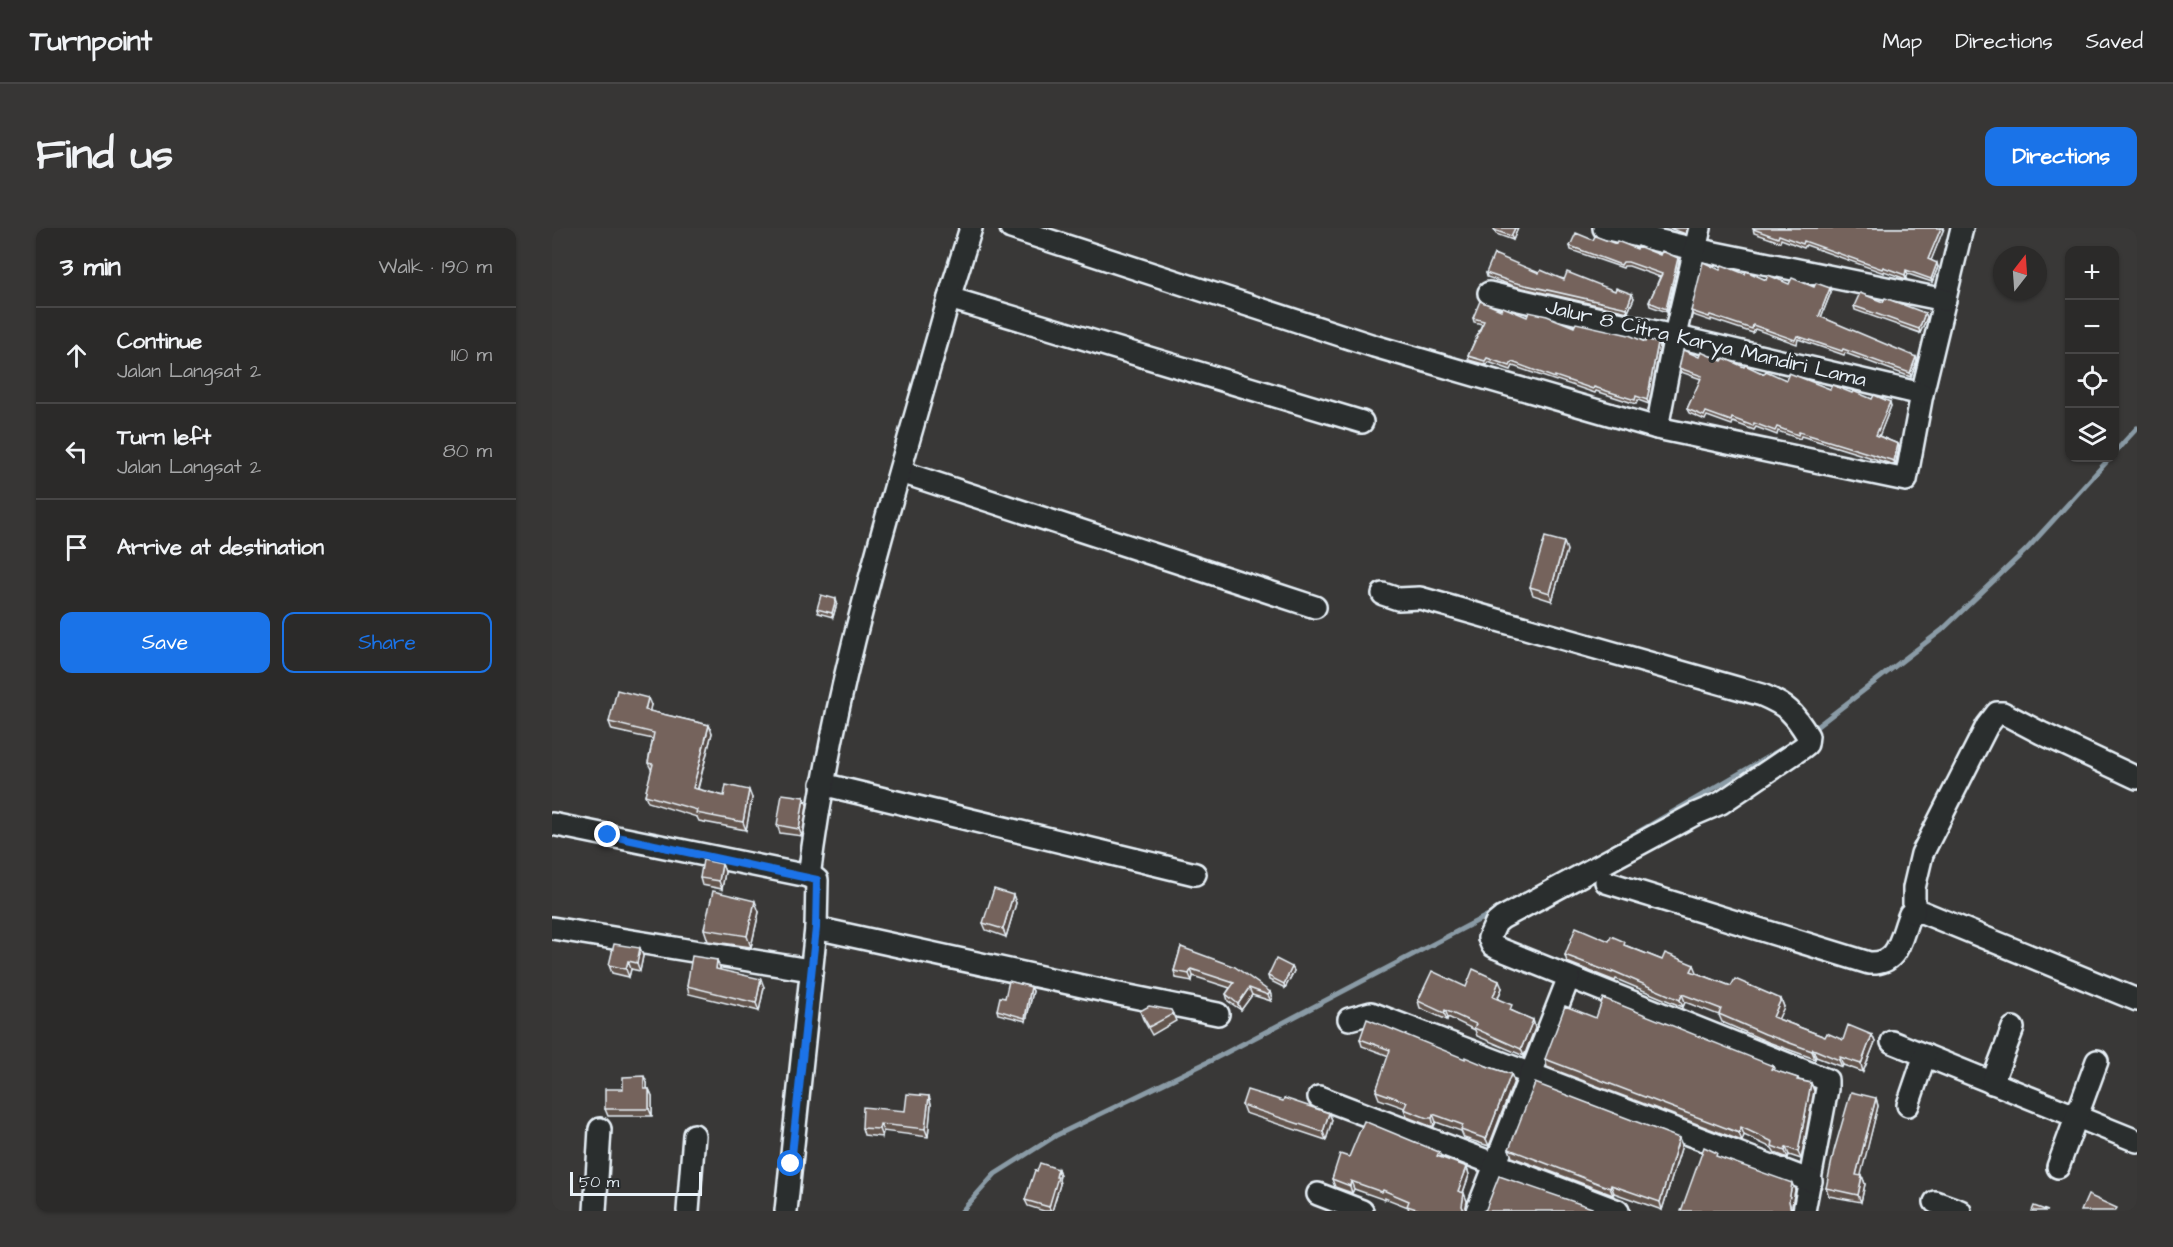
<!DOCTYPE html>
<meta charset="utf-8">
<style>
body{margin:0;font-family:"Architects Daughter",sans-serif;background:#373635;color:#f1f3f6}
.controls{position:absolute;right:18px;top:18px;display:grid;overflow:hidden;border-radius:12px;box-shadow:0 2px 4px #0004}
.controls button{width:54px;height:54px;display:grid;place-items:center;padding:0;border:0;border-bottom:2px solid #474646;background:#2b2a29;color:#f1f3f6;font:30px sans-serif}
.compass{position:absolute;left:1441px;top:18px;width:54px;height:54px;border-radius:50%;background:#2b2a29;box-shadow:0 2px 4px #0004;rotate:17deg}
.scale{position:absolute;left:18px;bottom:15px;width:132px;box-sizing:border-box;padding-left:6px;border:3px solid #e8f1f8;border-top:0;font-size:16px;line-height:21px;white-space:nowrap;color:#e8f1f8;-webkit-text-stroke:4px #2a2d2e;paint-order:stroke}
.stop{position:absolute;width:18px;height:18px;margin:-14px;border:4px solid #1a73e8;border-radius:50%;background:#fff}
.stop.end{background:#1a73e8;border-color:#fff;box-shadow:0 2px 6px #0008}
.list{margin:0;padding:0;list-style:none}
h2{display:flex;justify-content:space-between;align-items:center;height:78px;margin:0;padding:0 24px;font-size:26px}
h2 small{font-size:20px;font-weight:400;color:#a6a7a8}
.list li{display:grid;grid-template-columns:39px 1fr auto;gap:18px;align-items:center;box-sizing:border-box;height:96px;padding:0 24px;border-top:2px solid #474646}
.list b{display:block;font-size:22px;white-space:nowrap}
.list p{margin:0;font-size:20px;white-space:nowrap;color:#a6a7a8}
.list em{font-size:20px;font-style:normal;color:#a6a7a8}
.actions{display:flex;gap:12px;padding:18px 24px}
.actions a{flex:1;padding:14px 0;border:2px solid #1a73e8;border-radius:12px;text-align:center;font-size:21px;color:#1a73e8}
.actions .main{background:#1a73e8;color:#fff}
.icon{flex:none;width:33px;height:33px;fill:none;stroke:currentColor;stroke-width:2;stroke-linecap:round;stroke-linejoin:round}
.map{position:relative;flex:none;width:1585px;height:983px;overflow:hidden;border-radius:12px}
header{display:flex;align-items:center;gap:36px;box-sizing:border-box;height:84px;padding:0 30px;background:#2b2a29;border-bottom:2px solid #474646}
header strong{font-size:28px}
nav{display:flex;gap:33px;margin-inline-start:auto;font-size:21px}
.intro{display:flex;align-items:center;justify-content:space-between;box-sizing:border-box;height:144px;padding:0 36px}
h1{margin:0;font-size:42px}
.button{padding:15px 27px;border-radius:12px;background:#1a73e8;color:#fff;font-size:21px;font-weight:700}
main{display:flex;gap:36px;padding:0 36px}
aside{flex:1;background:#2b2a29;border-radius:12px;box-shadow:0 2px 4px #0004}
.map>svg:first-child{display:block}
</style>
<header>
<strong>Turnpoint</strong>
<nav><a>Map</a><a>Directions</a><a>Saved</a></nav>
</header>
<div class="intro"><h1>Find us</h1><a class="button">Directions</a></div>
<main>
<aside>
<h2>3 min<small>Walk · 190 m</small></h2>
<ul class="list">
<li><svg class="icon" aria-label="ahead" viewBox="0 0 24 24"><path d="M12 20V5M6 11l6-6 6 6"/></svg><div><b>Continue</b><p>Jalan Langsat 2</p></div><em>110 m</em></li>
<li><svg class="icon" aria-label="left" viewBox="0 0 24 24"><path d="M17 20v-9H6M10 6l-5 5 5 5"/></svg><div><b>Turn left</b><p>Jalan Langsat 2</p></div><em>80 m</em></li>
<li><svg class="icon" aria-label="arrive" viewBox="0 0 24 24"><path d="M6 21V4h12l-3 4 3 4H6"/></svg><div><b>Arrive at destination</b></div></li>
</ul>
<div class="actions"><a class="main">Save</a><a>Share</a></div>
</aside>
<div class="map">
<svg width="1585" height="983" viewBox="0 0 1585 983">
<rect width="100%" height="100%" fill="#393837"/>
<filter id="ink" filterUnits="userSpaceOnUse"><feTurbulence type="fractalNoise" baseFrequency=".0167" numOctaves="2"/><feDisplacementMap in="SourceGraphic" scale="12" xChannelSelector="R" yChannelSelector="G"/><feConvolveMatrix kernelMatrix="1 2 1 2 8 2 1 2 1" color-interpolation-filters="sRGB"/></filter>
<g filter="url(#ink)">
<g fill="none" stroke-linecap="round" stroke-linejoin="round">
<g stroke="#8a9ba6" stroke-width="5">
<polyline points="1562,225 1585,200"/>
<polyline points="1259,503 1390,402 1475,321 1558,230"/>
<polyline points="1057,621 1233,519"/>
<polyline points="410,983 443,946 505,907 660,832 944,683"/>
</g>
<g stroke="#e8f1f8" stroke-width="26">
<g id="minor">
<polyline points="459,0 822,118 1105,200 1354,252 1370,166 1410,0"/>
<polyline points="1052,0 1143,21 1393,72"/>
<polyline points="937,65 1370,166"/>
<polyline points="397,70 419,0"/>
<polyline points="1105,200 1123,107 1148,0"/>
<polyline points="349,244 763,379"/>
<path d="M831 366 846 371 868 370 1210 467C1236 478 1241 484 1256 508L1255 516 1250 520 1169 575 1143 586 950 690 944 695 937 710 940 717 945 720 1275 852V861L1252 983"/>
<polyline points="270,556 643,646"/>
<polyline points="0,596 261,649 265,652 264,700 234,983"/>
<path d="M257 649C281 452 344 261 397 70L810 194"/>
<path d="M1054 654 1317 735C1348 737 1348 709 1358 686L1370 684 1585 772"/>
<polyline points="1362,685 1362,660 1370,626 1435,498 1445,485 1451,485 1489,505 1585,550"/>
<polyline points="0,700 258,742"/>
<polyline points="264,700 562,765 666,786"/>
<polyline points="797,791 819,785 1259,953"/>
<polyline points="1340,814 1585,913"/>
<polyline points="1440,855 1461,800"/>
<polyline points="767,869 1066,983"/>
<polyline points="1356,877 1373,827"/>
<polyline points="1506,939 1545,833"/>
<polyline points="766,966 810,983"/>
<polyline points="1383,974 1408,983"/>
<polyline points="43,983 48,901"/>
<polyline points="136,983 142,907"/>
<polyline points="925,983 1017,749"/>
</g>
</g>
<use href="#minor" stroke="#2a2d2e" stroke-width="21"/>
</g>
<g fill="#64554e" stroke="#e8f1f8" stroke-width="1.5">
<polygon points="966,0 961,12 944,6 942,2"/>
<polygon points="1117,0 1135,0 1134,6"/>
<polygon points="1201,0 1392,0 1379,32 1386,39 1380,54 1356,46 1354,51 1332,43 1332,45 1254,17 1252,20 1229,11 1228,14 1202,5"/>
<polygon points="1041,12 1085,21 1108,27 1126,30 1127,34 1115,84 1098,78 1097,74 1108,49 1077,38 1072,38 1071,40 1019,22 1018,18"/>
<polygon points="1168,42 1237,56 1262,59 1278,60 1279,64 1269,89 1365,132 1359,149 1293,125 1292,127 1246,111 1245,116 1203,101 1201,105 1159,91 1159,93 1141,87 1139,83"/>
<polygon points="934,45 987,45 1063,63 1082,70 1076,84 962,58 935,49"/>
<polygon points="1331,74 1373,85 1375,89 1368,105 1303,82 1302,78"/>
<polygon points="949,82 975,89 1022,99 1093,114 1108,118 1097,176 1086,172 1084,176 1044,163 1043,165 1005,152 1004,153 961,138 959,142 936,134 935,137 917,132 916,128 930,96 922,94 921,90"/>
<polygon points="1147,129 1192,139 1234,152 1278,161 1300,165 1339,178 1327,208 1346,216 1347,220 1343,237 1249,208 1248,211 1226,203 1225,207 1204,199 1202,202 1181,194 1180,197 1155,188 1153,192 1137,185 1135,181 1149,151 1129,144 1127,140"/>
<polygon points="1015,322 1000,373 981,367 978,359"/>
<polygon points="285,375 281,389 266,385 265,381"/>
<polygon points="99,477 97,483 157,497 160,505 146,561 172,568 200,570 194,602 147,593 145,589 96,574 93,567 100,543 96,535 101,511 60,502 57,494"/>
<polygon points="252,569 255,577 250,608 228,605 225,597"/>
<polygon points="170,636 173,644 170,661 150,657 148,650"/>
<polygon points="461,667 464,675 454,709 434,702 431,695"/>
<polygon points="207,684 199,719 156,713 152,701"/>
<polygon points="1075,718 1110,732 1142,737 1144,745 1179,758 1229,771 1232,779 1226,791 1273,809 1291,812 1320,807 1323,814 1311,844 1291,837 1290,839 1264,829 1263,831 1216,814 1170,794 1167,787 1133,774 1131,779 1064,751 1063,753 1015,734 1013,727"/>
<polygon points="629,719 718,764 720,771 719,773 700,767 689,782 676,773 674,766 678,760 641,748 640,753 624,750 622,743"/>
<polygon points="88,720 91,728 88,743 79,741 77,749 60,745 57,737"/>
<polygon points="165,732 168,742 212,759 207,783 137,766 135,758"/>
<polygon points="740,739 742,743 733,760 717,752 716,748"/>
<polygon points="479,759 481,763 474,793 446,786 445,782 453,770"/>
<polygon points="914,759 950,760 946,771 962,784 981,792 983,800 972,828 925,808 923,802 896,789 895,792 868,780 866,773"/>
<polygon points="588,783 621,786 624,793 600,807 591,791"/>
<polygon points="1044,790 1221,838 1223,843 1246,850 1247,852 1259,855 1262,863 1249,931 1237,927 1236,930 1223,925 1220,920 1192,907 1190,913 995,839 993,831"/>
<polygon points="808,811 913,831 959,846 962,853 937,918 912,910 909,903 884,894 882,898 878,898 855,889 852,881 853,880 827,871 824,863 837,828 810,818"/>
<polygon points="95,855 95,861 97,861 100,868 100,888 56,888 53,881 71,861"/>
<polygon points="377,868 379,876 376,909 331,903 330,909 312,907 310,900 353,883"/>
<polygon points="1324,870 1326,878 1308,948 1310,948 1313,956 1309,974 1277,968 1274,960"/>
<polygon points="731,873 777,885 780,892 774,912 693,885 690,877"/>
<polygon points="1130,917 1110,982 1062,965 1061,967 960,929 957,921"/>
<polygon points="887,924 889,929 915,939 917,947 911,965 915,973 913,983 857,983 856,979 833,970 833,972 802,961 800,965 783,959 780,951 797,929"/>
<polygon points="506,941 508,947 507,952 508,956 500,983 492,983 476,978 473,972 485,943"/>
</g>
<g fill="#514540" stroke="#e8f1f8" stroke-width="1.5">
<polygon points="963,0 966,0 961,12 959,8"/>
<polygon points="1389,0 1392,0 1378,35 1376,31"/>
<polygon points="1126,30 1127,34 1115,84 1114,81"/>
<polygon points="1385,35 1386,39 1380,54 1379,51"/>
<polygon points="1354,42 1356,46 1354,51 1353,47"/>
<polygon points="1278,60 1279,64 1268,92 1267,88"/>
<polygon points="1080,66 1082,70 1076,84 1075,80"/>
<polygon points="1373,85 1375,89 1368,105 1367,101"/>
<polygon points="1106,115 1108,118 1097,176 1095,172"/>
<polygon points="1364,129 1365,132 1359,149 1358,145"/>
<polygon points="1338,174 1339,178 1326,211 1324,207"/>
<polygon points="1346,216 1347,220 1343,237 1342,233"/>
<polygon points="1012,314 1015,322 1000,373 998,365"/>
<polygon points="284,371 285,375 281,389 280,385"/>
<polygon points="96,470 99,477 96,490 93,482"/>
<polygon points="157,497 160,505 144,567 141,560"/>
<polygon points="197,562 200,570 194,602 191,594"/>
<polygon points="252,569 255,577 250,608 247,601"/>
<polygon points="170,636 173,644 170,661 167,653"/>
<polygon points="461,667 464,675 454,709 451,701"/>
<polygon points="203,673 207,684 199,719 195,708"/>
<polygon points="88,720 91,728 88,743 85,735"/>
<polygon points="165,732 168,740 166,749 164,741"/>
<polygon points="76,733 79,741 77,749 74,741"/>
<polygon points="1142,737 1145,744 1142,751 1139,743"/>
<polygon points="740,739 742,743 733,760 732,756"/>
<polygon points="639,741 641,748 640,753 637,746"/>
<polygon points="209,751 212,759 207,783 204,775"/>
<polygon points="947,753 950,760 943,776 941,769"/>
<polygon points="479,759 481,763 474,793 473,790"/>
<polygon points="697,760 700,767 689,782 686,776"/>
<polygon points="718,764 720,771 719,773 716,767"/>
<polygon points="1130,766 1133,774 1131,779 1128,772"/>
<polygon points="1229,771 1232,779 1224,796 1221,789"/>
<polygon points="893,782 896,789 895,792 892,785"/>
<polygon points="981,792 983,800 972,828 969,821"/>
<polygon points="1320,807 1323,814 1311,844 1309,836"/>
<polygon points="1261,821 1264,829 1263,831 1260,823"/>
<polygon points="1288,829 1291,837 1290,839 1287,832"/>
<polygon points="959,846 962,853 937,918 934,911"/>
<polygon points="92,848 95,855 95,868 92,861"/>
<polygon points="1259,855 1262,863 1249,931 1246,924"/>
<polygon points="97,861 100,868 100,888 97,881"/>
<polygon points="377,868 379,876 376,909 373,901"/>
<polygon points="1324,870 1326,878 1307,955 1304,947"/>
<polygon points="777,885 780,892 774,912 771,904"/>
<polygon points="881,886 884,894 882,898 880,890"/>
<polygon points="328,896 331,903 330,909 327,901"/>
<polygon points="1189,899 1192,907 1190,913 1187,905"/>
<polygon points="1127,910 1130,917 1110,982 1108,974"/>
<polygon points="1234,919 1237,927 1236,930 1233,923"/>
<polygon points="915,939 917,947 909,970 906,963"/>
<polygon points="506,941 508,947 507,952 508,956 500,983 499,983 497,979"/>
<polygon points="1310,948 1313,956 1309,974 1306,967"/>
<polygon points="799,953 802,961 800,965 798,958"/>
<polygon points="1240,955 1243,962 1239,983 1237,973"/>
<polygon points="1059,957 1062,965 1061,967 1058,960"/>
<polygon points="912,965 915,973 913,983 912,983 910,978"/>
</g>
<g fill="#74635b" stroke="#e8f1f8" stroke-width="1.5">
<polygon points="943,0 963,0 959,8 942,2"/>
<polygon points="1201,0 1389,0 1376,31 1385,35 1379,51 1354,42 1353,47 1331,39 1330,41 1252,13 1251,16 1227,7 1226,10 1201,1"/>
<polygon points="1024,5 1041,12 1043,8 1064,16 1065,13 1085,21 1086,18 1108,27 1110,23 1126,30 1114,81 1097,74 1110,46 1076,34 1071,34 1069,37 1018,18"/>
<polygon points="942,26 987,45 989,42 1012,52 1015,44 1063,63 1064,60 1080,66 1075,80 960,54 934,45"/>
<polygon points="1151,34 1168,42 1170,37 1193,46 1194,43 1214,52 1216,47 1237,56 1240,50 1262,59 1264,55 1278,60 1267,88 1364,129 1358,145 1291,121 1290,123 1245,108 1243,112 1201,97 1200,101 1158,87 1157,89 1139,83"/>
<polygon points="1308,65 1331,74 1333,70 1373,85 1367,101 1302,78"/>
<polygon points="928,73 949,82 951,79 975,89 977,84 995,88 1022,99 1024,95 1077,107 1093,114 1094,111 1106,115 1095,172 1084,168 1083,172 1042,159 1041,161 1003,148 1003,150 960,134 958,138 935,130 933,133 916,128 932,93 921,90"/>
<polygon points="1131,122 1147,129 1149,124 1170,133 1172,130 1192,139 1193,137 1212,146 1214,143 1234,152 1237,145 1278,161 1280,157 1300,165 1301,163 1320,171 1322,167 1338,174 1324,207 1346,216 1342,233 1247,204 1246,207 1225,199 1223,203 1202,195 1201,198 1180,190 1179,193 1154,184 1152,188 1135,181 1150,148 1127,140"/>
<polygon points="993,309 1012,314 998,365 978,359"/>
<polygon points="269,367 284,371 280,385 265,381"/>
<polygon points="65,462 96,470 93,482 157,497 141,560 172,568 174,557 197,562 191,594 144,585 145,582 93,567 101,536 96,535 102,505 57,494"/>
<polygon points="230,566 252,569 247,601 225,597"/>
<polygon points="151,632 170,636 167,653 148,650"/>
<polygon points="442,661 461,667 451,701 431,695"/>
<polygon points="161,663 203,673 195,708 152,701"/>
<polygon points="1024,699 1057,713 1059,708 1073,714 1072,717 1110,732 1113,725 1142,737 1139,743 1179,758 1183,751 1229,771 1221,789 1273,809 1275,805 1291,812 1296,797 1320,807 1309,836 1288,829 1287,832 1261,821 1260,823 1213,806 1167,786 1169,781 1130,766 1128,772 1061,743 1060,745 1013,727"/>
<polygon points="62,716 88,720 85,735 76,733 74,741 57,737"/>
<polygon points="629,719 683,739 718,764 716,767 697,760 686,776 674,766 682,755 639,741 637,746 622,743"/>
<polygon points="140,728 165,732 164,741 209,751 204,775 135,758"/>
<polygon points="724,731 740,739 732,756 716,748"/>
<polygon points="921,741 947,753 941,769 960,777 958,782 981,792 969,821 922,800 924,796 893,782 892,785 866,773 880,743 914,759"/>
<polygon points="457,753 479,759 473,790 445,782 448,769 453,770"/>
<polygon points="1051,770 1221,838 1219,841 1246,850 1245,852 1259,855 1246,924 1234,919 1233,923 1220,918 1221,914 1189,899 1187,905 993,831 1013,778 1044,790"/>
<polygon points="597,778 619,782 621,786 597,799 588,783"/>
<polygon points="815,791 913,831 913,829 937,839 959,846 934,911 909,902 911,897 881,886 880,890 875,890 852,881 855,874 824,863 838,822 808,811"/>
<polygon points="92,848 92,861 97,861 97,881 53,881 53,861 71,861 71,849"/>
<polygon points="983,855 1127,910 1108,974 1059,957 1058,960 957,921"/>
<polygon points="695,862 731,873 732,870 777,885 771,904 690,877"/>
<polygon points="1299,864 1324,870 1304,947 1310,948 1306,967 1274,960 1282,923"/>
<polygon points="355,866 377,868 373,901 328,896 327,901 310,900 311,879 353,883"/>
<polygon points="812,893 887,924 885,928 915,939 906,963 912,965 910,978 912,983 871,983 855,978 857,973 831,962 830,964 799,953 798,958 780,951 788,926 797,929"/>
<polygon points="1152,919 1165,925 1164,928 1240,955 1237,973 1239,983 1129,983"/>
<polygon points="488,935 506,941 504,949 506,949 497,979 473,972 483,942 485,943"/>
<polygon points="947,948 1040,980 1039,983 931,983 934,981"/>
<polygon points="1536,967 1565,980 1563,983 1529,983"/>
<polygon points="1482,978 1496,983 1480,983"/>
</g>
</g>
<g fill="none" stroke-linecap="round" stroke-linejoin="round" filter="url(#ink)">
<polyline stroke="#1a73e8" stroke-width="8" points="56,607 265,652 264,700 239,936"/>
</g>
<g text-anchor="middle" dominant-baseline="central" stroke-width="6" stroke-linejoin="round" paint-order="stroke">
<g font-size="21" fill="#e8f1f8" stroke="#2a2d2e">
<text transform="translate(1154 115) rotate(13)">Jalur 8 Citra Karya Mandiri Lama</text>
</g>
</g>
</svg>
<div class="controls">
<button>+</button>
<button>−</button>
<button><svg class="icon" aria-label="locate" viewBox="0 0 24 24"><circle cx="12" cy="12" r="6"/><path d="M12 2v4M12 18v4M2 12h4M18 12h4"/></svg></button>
<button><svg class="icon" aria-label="layers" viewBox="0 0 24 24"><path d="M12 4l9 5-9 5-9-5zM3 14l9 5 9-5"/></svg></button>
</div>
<svg class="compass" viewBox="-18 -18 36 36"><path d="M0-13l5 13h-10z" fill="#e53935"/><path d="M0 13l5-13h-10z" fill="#a6a7a8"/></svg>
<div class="scale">50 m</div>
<div class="stop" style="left:239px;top:936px"></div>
<div class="stop end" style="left:56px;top:607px"></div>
</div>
</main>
